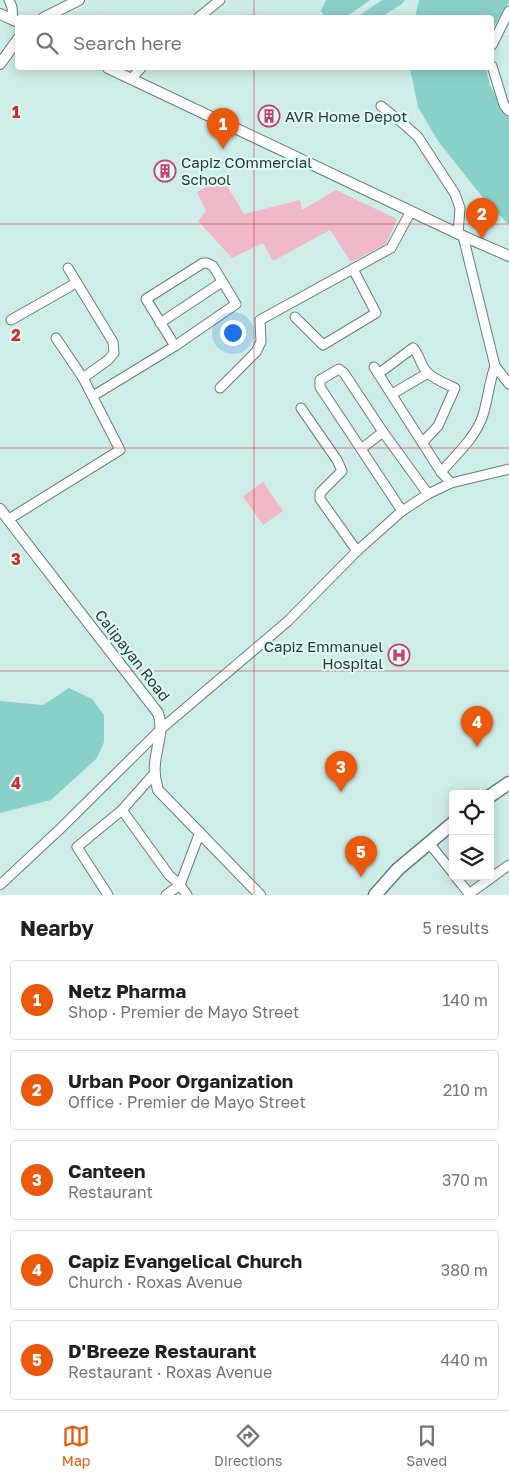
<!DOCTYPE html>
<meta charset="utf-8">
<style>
body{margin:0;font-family:"Golos Text",sans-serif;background:#f2f2f2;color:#202124}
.controls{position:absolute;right:15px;bottom:15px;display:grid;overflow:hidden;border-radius:5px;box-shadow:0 2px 12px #0003}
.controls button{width:45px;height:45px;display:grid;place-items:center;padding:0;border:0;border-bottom:1px solid #e0e0e0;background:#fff;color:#202124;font:25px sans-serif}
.you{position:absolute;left:232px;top:332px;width:18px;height:18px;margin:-12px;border:4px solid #fff;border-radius:50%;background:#1a73e8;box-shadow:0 0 0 8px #1a73e833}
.badge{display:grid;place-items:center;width:32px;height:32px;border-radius:50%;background:#ea580c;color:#fff;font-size:16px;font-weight:700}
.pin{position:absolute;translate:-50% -41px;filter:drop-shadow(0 1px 2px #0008)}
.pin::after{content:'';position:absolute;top:26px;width:18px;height:15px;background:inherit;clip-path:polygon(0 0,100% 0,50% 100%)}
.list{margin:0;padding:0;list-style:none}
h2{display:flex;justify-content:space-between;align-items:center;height:65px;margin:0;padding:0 20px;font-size:21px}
h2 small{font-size:16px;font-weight:400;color:#757577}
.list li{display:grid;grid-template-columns:32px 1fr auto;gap:15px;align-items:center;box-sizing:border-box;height:80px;margin:0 10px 10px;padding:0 10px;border:1px solid #e0e0e0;border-radius:5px}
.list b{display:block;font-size:19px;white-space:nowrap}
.list p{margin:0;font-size:16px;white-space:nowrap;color:#757577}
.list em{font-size:16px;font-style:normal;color:#757577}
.icon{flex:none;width:28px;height:28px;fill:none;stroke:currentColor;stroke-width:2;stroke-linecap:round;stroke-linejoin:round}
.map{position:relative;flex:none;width:509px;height:895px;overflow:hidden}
.search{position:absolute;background:#fff;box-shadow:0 2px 12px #0003;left:15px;right:15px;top:15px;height:55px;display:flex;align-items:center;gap:12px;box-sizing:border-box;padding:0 18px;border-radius:5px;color:#757577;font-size:19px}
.sheet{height:515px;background:#fff}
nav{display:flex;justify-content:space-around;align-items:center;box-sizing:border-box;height:70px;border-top:1px solid #e0e0e0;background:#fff;font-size:14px;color:#757577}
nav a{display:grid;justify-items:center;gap:2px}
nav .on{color:#ea580c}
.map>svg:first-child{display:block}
</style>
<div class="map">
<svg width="509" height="895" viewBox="0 0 509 895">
<rect width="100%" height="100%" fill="#ceece8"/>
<g fill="#efb9c7">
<polygon points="222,178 244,214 300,200 302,210 336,190 397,219 386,244 351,262 330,230 273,261 263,243 232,258 198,221 206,211 197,192"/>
<polygon points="263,482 283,511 263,525 243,496"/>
</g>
<g fill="#89d0c8">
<polygon points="326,0 370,0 346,17 325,17 321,11"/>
<polygon points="382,0 405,0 402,4 381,17 357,17"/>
<polygon points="419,0 509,0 509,2 492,29 492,18 415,17"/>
<polygon points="410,68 486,68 490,86 509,118 509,225 484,199 438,141 418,107"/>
<polygon points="69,688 92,699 104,715 104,742 97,758 51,800 0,813 0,701 43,705"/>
</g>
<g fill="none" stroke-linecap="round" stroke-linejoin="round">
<g stroke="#65807d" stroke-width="11">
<g id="minor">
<polyline points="9,0 12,7 13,20"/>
<polyline points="198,18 220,0"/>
<polyline points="492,45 509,11"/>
<polyline points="492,66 504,105 509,111"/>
<polyline points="131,79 141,68"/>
<polyline points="381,106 406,126 418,137 455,194 460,208 458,234"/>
<polyline points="463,236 495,366 509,384"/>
<polyline points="295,317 323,345 376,313 353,269"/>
<polyline points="11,320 76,283"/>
<polyline points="160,323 222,282"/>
<polyline points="56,338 83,378"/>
<polyline points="374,367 441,472 451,483"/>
<path d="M378 374 413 348C420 355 420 365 427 372 433 379 446 384 455 388L438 426 423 442"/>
<polyline points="220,388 256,352 261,342 260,320 391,248 411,211"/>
<polyline points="392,394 428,373"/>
<polyline points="93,396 175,346 236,304 213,266 207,263 203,263 146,299 175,346"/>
<polyline points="301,408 337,460 342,471 320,493 320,499 357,551"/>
<polyline points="361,449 383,432"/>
<path d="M441 472C456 455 476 437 483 415 488 399 489 383 495 366"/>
<polyline points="402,511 320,387 320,380 339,369 344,373 383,432 428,494"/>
<polyline points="9,519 120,450 83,378 108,360 114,353 113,342 68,268"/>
<polyline points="122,810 169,875 180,885 187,895"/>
<polyline points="429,843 453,873"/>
<polyline points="455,876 470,895"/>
<polyline points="0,885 60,829 161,729 288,621 357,551 402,511 428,494 451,483 509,469"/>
<polyline points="469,894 509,865"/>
<polyline points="108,895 77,847 122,810 154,774"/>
<polyline points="166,895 180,885 200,832"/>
</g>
</g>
<g stroke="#65807d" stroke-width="12">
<g id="major">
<polyline points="0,14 18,22"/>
<polyline points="43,18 79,0"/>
<polyline points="0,64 18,39"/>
<polyline points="108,68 463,236 509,256"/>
<path d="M0 509 158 713C166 733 152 754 155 775 155 780 157 785 158 790L260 895"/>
</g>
</g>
<g stroke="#65807d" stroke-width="15">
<g id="highway">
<polyline points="490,796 509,783"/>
<polyline points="375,895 398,869 453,823"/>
</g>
</g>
<use href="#minor" stroke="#fff" stroke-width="9"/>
<use href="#major" stroke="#fff" stroke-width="10"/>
<use href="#highway" stroke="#fff" stroke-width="12"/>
</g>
<path fill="none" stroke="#d62828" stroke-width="1" stroke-opacity="0.55" d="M254 0V18M254 68V895M0 224H509M0 448H509M0 671H509"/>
<defs>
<g id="building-ring" transform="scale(1.125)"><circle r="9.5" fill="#dbfaf5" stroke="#c93f75" stroke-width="1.5"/><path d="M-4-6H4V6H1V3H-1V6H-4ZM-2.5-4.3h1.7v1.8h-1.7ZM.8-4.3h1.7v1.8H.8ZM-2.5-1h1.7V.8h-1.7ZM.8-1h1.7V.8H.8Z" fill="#c93f75"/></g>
<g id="hospital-ring" transform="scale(1.125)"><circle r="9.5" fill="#dbfaf5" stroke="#c93f75" stroke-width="1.5"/><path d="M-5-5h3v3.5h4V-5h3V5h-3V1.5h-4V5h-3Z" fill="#c93f75"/></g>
</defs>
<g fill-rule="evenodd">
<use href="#building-ring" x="269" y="116"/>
<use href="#building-ring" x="165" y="171"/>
<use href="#hospital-ring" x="399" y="655"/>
</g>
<g text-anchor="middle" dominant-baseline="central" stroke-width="4.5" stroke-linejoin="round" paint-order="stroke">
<g font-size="15" fill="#2d3937" stroke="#dbfaf5" text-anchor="start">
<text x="285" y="116">AVR Home Depot</text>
<text x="181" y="162">Capiz COmmercial<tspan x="181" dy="17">School</tspan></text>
<text x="383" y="646" text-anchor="end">Capiz Emmanuel<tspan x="383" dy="17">Hospital</tspan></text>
</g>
<g font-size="15" fill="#2d3937" stroke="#dbfaf5">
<text transform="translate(133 655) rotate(52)">Calipayan Road</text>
</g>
</g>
<g font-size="16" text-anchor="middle" font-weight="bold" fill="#d62828" stroke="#dbfaf5" stroke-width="4.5" stroke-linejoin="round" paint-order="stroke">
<text x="16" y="118">1</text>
<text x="16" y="341">2</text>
<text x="16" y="565">3</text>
<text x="16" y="789">4</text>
</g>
</svg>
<div class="controls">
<button><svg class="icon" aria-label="locate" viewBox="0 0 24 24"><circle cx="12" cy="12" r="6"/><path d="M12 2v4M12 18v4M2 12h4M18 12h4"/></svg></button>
<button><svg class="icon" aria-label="layers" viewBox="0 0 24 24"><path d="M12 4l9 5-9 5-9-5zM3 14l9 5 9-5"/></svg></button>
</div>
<div class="you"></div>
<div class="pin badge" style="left:223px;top:149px">1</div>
<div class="pin badge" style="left:482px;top:239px">2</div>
<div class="pin badge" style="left:341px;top:792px">3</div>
<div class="pin badge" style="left:477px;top:747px">4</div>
<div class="pin badge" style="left:361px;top:877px">5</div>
<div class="search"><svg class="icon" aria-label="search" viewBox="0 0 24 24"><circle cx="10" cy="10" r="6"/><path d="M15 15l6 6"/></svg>Search here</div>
</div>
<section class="sheet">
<h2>Nearby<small>5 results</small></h2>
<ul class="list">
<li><span class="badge">1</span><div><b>Netz Pharma</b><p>Shop · Premier de Mayo Street</p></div><em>140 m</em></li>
<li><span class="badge">2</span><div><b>Urban Poor Organization</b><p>Office · Premier de Mayo Street</p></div><em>210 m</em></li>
<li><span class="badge">3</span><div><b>Canteen</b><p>Restaurant</p></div><em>370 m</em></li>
<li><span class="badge">4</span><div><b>Capiz Evangelical Church</b><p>Church · Roxas Avenue</p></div><em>380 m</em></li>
<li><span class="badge">5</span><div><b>D'Breeze Restaurant</b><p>Restaurant · Roxas Avenue</p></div><em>440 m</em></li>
</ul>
</section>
<nav>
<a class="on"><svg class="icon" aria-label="map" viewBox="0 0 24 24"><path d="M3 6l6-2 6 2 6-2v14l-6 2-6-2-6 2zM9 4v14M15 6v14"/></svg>Map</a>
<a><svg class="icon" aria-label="directions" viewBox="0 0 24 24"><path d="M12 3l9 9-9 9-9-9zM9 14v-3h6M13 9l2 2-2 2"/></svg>Directions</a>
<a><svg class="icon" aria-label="saved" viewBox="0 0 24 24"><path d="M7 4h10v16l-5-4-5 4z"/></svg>Saved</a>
</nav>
